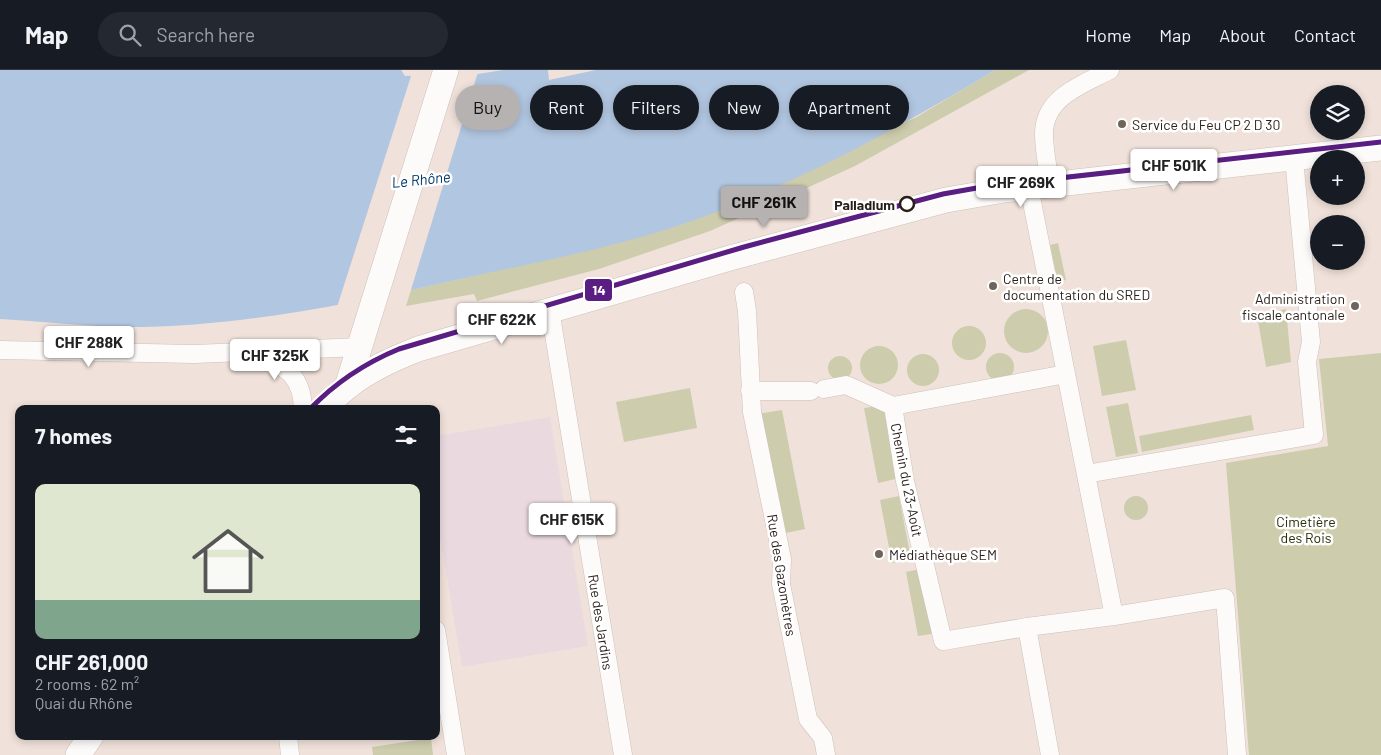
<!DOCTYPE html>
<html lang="en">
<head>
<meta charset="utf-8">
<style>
	:root { --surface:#171b24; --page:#242831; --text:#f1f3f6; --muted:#9ea1a6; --line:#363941; --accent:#b6b2b1 }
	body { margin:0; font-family:Barlow,sans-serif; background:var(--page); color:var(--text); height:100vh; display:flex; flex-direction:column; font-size:19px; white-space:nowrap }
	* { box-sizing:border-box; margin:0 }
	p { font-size:16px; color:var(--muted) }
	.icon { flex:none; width:28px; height:28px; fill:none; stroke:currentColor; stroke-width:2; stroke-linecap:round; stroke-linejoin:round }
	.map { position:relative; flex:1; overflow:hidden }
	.panel { position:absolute; left:15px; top:335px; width:425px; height:335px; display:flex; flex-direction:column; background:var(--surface); border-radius:10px; box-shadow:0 2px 8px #0003 }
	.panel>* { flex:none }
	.banner { position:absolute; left:455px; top:15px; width:475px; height:45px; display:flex; gap:10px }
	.tools { position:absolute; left:1310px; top:15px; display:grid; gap:10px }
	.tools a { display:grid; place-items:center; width:55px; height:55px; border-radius:50%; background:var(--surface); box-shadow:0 2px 8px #0003; font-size:25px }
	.price { position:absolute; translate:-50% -42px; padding:0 11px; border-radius:5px; background:#fff; color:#222; font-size:16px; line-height:32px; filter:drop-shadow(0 1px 2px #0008) }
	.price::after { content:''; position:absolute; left:50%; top:30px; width:15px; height:11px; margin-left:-8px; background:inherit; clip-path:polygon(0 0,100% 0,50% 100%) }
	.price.on { background:var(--accent); color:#111 }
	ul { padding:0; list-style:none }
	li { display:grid; align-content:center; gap:10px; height:265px; padding:0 20px }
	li+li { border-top:1px solid var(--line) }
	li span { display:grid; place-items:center; height:155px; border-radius:10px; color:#555 }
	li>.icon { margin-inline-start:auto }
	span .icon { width:90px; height:90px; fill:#fffc; stroke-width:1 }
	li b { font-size:21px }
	h2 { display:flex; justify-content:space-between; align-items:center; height:60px; padding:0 20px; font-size:21px }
	.pill { padding:0 18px; border-radius:22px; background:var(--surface); box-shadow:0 2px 8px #0003; font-size:18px; line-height:45px }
	.pill.on { background:var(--accent); color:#111 }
	header { display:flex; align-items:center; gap:30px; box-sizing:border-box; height:70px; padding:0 25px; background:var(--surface); border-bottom:1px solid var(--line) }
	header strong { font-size:24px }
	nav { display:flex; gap:28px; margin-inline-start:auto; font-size:18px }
	.search { width:350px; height:45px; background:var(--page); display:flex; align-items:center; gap:12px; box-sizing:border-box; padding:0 18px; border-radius:28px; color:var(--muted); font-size:19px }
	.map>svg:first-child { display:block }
	.education { fill:#eadae0 }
	.green { fill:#cdccad }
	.water { fill:#b1c6e0 }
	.pier { fill:#f0e2da }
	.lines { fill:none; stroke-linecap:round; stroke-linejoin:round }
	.street-casing { stroke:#ccc0ba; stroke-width:19 }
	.secondary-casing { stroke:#ccc0ba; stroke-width:26 }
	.street { stroke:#fdfbf9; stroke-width:18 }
	.secondary { stroke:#fdfbf9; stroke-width:25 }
	.tram-1-casing { stroke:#fff; stroke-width:9 }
	.tram-1 { stroke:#5a1e82; stroke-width:5 }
	.poi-dot { fill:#6f635d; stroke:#fff; stroke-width:2 }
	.stop-dot { fill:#fff; stroke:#291f1a; stroke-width:2.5 }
	.labels { text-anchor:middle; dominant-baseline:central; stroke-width:5; stroke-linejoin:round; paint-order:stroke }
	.poi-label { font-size:14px; fill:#291f1a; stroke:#fff; text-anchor:start }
	.stop-label { font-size:14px; font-weight:bold; fill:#291f1a; stroke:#fff; text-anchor:end }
	.street-label { font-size:14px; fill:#291f1a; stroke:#fff }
	.park-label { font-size:14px; fill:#272d05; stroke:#fff }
	.water-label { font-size:15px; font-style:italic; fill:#013969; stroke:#fff }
	.line-badge { stroke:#fff; stroke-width:2 }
	.badge-label { font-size:14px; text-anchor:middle; font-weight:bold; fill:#fff }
</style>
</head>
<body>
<header>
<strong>Map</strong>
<div class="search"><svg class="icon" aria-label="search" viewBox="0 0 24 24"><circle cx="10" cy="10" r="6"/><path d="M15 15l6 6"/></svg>Search here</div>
<nav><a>Home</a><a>Map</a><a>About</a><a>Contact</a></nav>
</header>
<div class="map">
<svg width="1381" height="685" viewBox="0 0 1381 685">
	<rect width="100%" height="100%" fill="#f0e2da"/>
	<path class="education" d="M 550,347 L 588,576 L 462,597 L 436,443 L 436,366 Z"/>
	<path class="green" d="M 995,0 L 1029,0 L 855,96 L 787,127 L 787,128 L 771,135 L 770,134 L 710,161 L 599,199 L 477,231 L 474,224 L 406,236 L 411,220 L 607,175 L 915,48 Z
		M 1058,173 L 1066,210 L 1058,212 L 1050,175 Z
		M 1286,239 L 1291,292 L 1266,297 L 1257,245 Z
		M1004 261a22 22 0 1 1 44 0a22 22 0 1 1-44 0Z
		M952 273a17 17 0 1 1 34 0a17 17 0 1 1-34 0Z
		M 1126,270 L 1136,320 L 1102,326 L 1093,276 Z
		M860 295a19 19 0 1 1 38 0a19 19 0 1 1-38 0Z
		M 1381,283 L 1381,685 L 1249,685 L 1226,393 L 1328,376 L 1319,289 Z
		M986 297a14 14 0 1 1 28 0a14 14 0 1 1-28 0Z
		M907 300a16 16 0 1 1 32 0a16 16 0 1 1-32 0Z
		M828 298a12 12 0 1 1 24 0a12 12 0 1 1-24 0Z
		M 690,318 L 697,358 L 624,372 L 616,332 Z
		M 1128,333 L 1138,383 L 1116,387 L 1106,337 Z
		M 886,335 L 900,408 L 878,413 L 864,338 Z
		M 782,340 L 805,459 L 781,464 L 757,344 Z
		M 1251,345 L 1254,360 L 1142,382 L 1139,366 Z
		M1124 438a12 12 0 1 1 24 0a12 12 0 1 1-24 0Z
		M 899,426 L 911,489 L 892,493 L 880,430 Z
		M 925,498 L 937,563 L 918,566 L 906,502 Z
		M 431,668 L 433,685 L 373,685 L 372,677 Z"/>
	<path class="water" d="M 0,0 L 401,0 L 405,6 L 478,4 L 503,0 L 548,0 L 549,10 L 596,0 L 995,0 C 892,62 786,120 671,158 C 596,182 518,196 442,213 C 338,237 226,258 120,257 C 80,256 40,251 0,249 Z"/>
	<path class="pier" d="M 478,2 L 410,223 L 337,237 L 412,3 Z"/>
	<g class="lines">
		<g class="street-casing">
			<path id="street" d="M 1050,115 C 1048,98 1044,81 1044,64 C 1044,27 1082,15 1110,0
				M 1029,117 L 1114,546 L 1027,557 L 1050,685
				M 744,222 L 747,241 L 752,342 L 782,489 L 781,514 L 808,649 L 823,668 L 826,685
				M 550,240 L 623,685
				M 0,280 L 194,284 L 360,277
				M 256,283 C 284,297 302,303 303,339
				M 824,319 L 846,315 L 893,336
				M 750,321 L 811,321
				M 1086,404 L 1314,365 L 1307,292 L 1311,272 L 1294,88
				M 1114,546 L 1225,528 L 1237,685
				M 1027,557 L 943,571 L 905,411 L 893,336 L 1066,304
				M 436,560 L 456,685
				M 288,666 L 290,685"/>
		</g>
		<g class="secondary-casing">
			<path id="secondary" d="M 347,317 L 446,0
				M 324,339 C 332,331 339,323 347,317 C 368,300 393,289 418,279 L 730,188 L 946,130 L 1004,120 L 1381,78
				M 78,685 L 91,666"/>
		</g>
		<use href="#street" class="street"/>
		<use href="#secondary" class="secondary"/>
		<g class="tram-1-casing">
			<path id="tram-1" d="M 310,339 C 336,312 365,293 399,279 L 744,177 L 943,124 L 988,116 L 1381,72"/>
		</g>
		<use href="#tram-1" class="tram-1"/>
	</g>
	<g class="poi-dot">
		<circle cx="1122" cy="54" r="5"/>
		<circle cx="993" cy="216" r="5"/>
		<circle cx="1355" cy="236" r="5"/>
		<circle cx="879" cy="484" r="5"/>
	</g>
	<circle class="stop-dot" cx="907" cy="134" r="7"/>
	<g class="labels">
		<g class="poi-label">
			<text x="1132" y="54">Service du Feu CP 2 D 30</text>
			<text x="1003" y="208">Centre de<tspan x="1003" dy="16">documentation du SRED</tspan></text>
			<text x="1345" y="228" text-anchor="end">Administration<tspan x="1345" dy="16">fiscale cantonale</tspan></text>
			<text x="889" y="484">Médiathèque SEM</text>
		</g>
		<g class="stop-label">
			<text x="895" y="134">Palladium</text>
		</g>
		<g class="street-label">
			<text transform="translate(907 410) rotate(79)">Chemin du 23-Août</text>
			<text transform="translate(782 505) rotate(81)">Rue des Gazomètres</text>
			<text transform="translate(601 552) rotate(81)">Rue des Jardins</text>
		</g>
		<g class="park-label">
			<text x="1306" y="451">Cimetière<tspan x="1306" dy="16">des Rois</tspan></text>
		</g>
		<g class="water-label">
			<text transform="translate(421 109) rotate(-6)">Le Rhône</text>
		</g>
	</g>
	<rect class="line-badge" x="584" y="208" width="29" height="24" rx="5" fill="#5a1e82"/>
	<g class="badge-label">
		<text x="599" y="225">14</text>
	</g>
</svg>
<div class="tools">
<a><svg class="icon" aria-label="layers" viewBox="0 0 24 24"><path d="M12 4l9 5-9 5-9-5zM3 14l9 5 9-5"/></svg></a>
<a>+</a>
<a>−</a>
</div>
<b class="price" style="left:1174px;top:121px">CHF 501K</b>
<b class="price" style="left:1021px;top:138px">CHF 269K</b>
<b class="price on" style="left:764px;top:158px">CHF 261K</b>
<b class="price" style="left:502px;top:275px">CHF 622K</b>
<b class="price" style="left:89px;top:298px">CHF 288K</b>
<b class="price" style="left:275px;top:311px">CHF 325K</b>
<b class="price" style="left:572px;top:475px">CHF 615K</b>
<div class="banner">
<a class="pill on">Buy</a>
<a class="pill">Rent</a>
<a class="pill">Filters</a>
<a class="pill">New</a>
<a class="pill">Apartment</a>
</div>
<section class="panel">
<h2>7 homes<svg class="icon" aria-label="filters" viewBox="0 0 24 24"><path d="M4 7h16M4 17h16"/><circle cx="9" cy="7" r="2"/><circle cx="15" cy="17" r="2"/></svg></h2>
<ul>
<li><span style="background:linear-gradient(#dfe7d0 75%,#7fa58c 0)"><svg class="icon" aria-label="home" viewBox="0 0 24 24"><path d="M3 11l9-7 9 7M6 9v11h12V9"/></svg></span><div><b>CHF 261,000</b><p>2 rooms · 62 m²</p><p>Quai du Rhône</p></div></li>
</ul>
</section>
</div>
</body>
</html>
